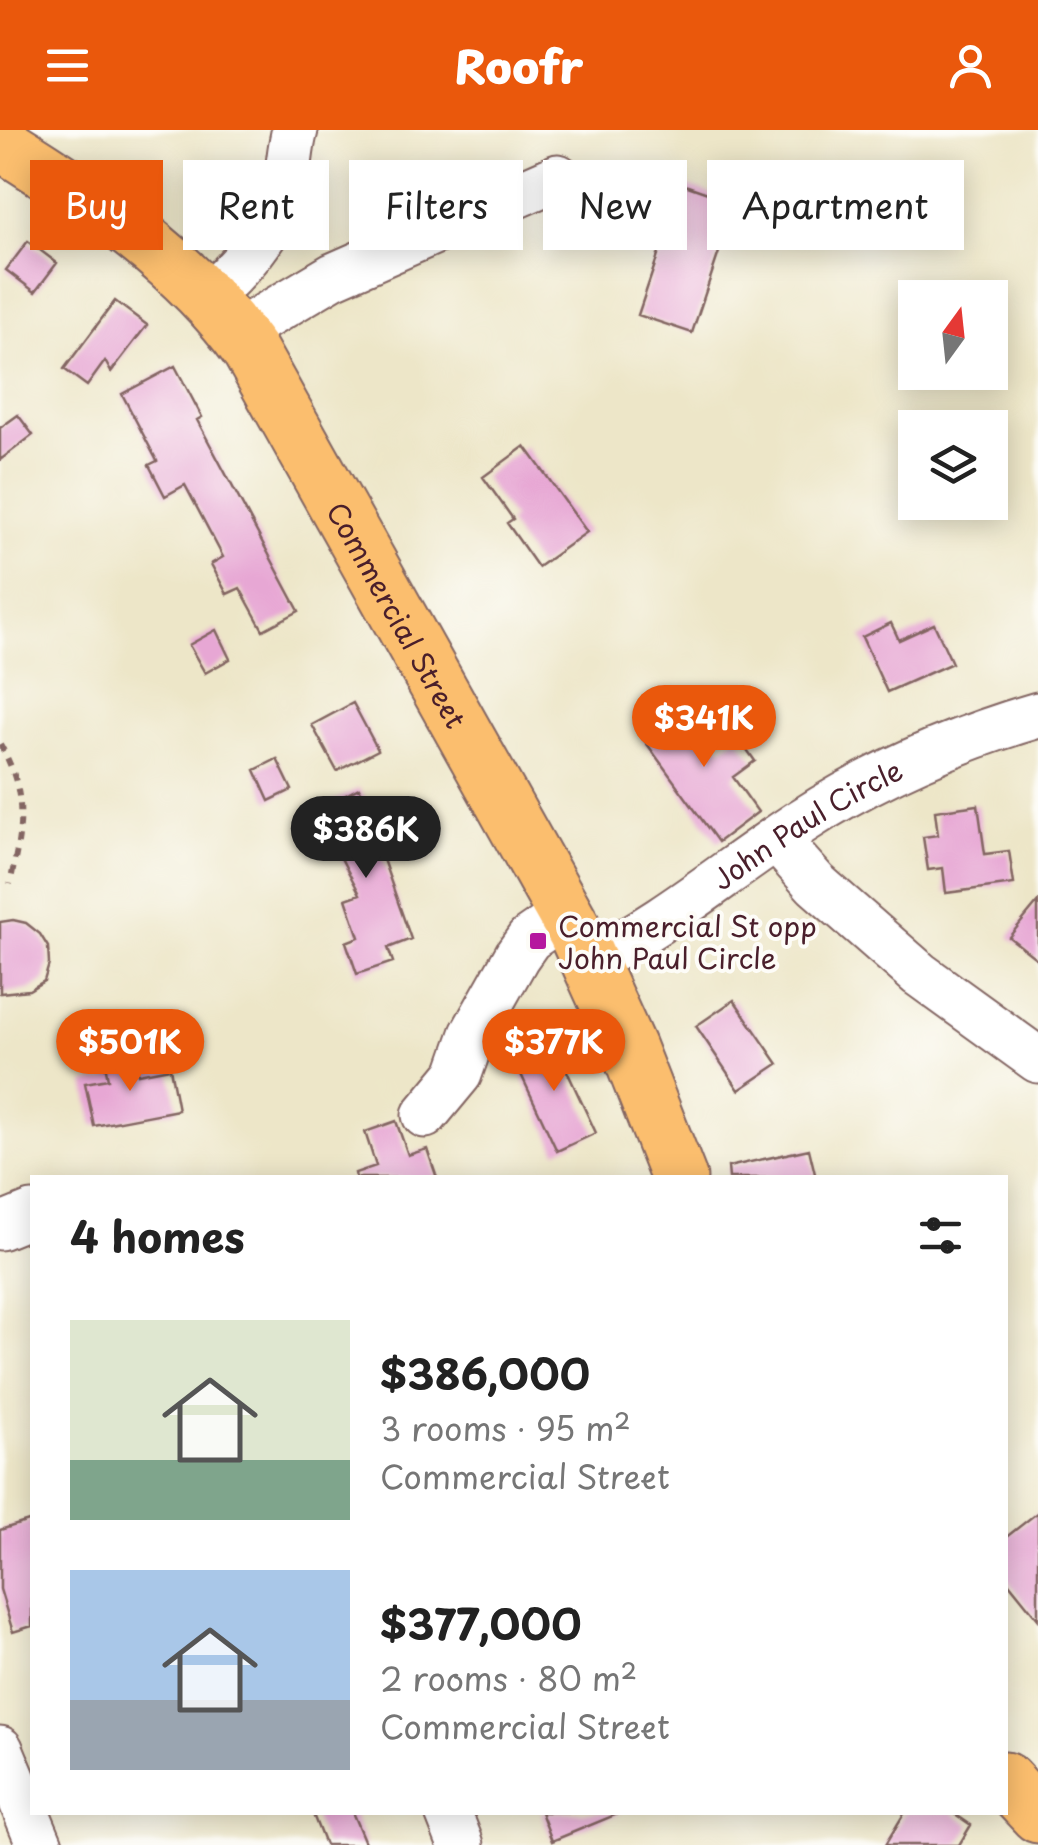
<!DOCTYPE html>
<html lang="en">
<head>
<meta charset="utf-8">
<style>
	:root { --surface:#fff; --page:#f2f2f2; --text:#222; --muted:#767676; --accent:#ea580c }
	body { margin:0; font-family:"Playpen Sans",sans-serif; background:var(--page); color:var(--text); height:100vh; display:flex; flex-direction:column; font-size:38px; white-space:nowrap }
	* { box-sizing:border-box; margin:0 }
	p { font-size:32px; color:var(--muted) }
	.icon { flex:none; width:55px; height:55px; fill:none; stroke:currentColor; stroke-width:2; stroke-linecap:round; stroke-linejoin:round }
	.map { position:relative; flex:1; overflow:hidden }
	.drawer { position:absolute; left:30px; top:1045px; width:978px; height:640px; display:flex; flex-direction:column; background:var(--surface); border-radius:0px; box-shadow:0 5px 25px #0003 }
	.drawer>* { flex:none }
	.guide { position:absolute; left:30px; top:30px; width:980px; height:90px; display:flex; gap:20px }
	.needle { width:65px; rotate:15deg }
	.buttons { position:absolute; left:898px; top:150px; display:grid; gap:20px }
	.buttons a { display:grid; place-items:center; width:110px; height:110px; border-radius:0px; background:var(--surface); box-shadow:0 5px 25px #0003; font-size:50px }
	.price { position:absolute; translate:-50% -85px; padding:0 22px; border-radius:35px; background:var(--accent); color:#fff; font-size:32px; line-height:65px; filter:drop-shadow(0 2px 5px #0008) }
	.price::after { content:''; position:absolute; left:50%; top:60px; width:30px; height:22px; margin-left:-15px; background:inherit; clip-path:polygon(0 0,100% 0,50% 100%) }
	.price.current { background:#222; color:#fff }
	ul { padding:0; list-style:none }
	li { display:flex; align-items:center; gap:30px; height:250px; padding:0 40px }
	li span { display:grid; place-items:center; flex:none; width:280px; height:200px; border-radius:0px; color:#555 }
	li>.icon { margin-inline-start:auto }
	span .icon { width:120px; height:120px; fill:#fffc; stroke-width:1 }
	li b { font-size:42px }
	h2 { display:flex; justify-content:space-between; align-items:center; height:120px; padding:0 40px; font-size:42px }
	.chip { padding:0 35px; border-radius:0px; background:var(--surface); box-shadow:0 5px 25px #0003; font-size:35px; line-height:90px }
	.chip.current { background:var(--accent); color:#fff }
	header { display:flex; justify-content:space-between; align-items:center; height:130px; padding:0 40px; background:var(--accent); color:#fff; font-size:45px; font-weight:800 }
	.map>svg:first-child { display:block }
	.building { fill:#e7a7d4 }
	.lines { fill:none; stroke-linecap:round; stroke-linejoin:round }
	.minor-casing { stroke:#836562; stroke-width:49 }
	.major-casing { stroke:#836562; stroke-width:59 }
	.path { stroke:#836562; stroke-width:6; stroke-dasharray:8 8; stroke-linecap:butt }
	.minor { stroke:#fff; stroke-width:45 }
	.major { stroke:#fbbe6e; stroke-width:55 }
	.poi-dot { fill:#b5179e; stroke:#fdfcf7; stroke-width:4 }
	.labels { text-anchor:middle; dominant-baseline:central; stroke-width:8; stroke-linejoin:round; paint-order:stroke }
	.street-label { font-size:28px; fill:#4a1f2b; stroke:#fdfcf7 }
	.poi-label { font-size:28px; fill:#4a1f2b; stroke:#fdfcf7; text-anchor:start }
</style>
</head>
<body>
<header><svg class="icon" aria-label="menu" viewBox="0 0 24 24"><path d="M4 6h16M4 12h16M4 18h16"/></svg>Roofr<svg class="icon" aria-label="person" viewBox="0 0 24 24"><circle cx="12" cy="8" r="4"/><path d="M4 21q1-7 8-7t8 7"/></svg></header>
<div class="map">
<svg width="1038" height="1715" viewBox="0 0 1038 1715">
	<rect width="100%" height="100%" fill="#fdfcf7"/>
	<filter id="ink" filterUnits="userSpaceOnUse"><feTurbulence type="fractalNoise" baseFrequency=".01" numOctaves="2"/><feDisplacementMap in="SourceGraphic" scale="20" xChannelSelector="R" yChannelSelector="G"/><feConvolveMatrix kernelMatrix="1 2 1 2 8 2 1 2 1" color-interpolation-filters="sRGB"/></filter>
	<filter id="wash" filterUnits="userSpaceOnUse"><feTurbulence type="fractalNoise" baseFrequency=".0048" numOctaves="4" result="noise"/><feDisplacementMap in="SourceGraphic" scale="40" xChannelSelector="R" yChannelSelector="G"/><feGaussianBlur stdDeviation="2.25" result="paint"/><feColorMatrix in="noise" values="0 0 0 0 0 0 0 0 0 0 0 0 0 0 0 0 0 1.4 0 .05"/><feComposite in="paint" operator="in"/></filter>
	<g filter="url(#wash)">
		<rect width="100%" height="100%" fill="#ede6c8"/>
		<g id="blocks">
			<path class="building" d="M 682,54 L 759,81 L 747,118 L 723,110 L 692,203 L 638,185 Z
				M 28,111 L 57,133 L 35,162 L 6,140 Z
				M 115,171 L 147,195 L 111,242 L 105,231 L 87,256 L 64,239 Z
				M 175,236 L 202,287 L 197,290 L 299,481 L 263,500 L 240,458 L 227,464 L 211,434 L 223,427 L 185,355 L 165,366 L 149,335 L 157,331 L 122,264 Z
				M 18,285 L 33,305 L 0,330 L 0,298 Z
				M 525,316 L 587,402 L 538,437 L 507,393 L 513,389 L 483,347 Z
				M 891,493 L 899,510 L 934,494 L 952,533 L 887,562 L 862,507 Z
				M 216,500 L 230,529 L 205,543 L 189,515 Z
				M 353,573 L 378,620 L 337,641 L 312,595 Z
				M 689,574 L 721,618 L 738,607 L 755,631 L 733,647 L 758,682 L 718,712 L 642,607 Z
				M 277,629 L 292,660 L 269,671 L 255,640 Z
				M 359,658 L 388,713 L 379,718 L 411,809 L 388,818 L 393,832 L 357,844 L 346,812 L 359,807 L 346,769 L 360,764 L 316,681 Z
				M 978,675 L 985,724 L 1009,721 L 1014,754 L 946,763 L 943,738 L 928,740 L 923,707 L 938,705 L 935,681 Z
				M 1038,772 L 1038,830 L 1009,807 Z
				M 13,790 L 26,793 L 40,804 L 48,817 L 49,834 L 44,851 L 29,860 L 0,863 L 0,792 Z
				M 734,870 L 778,934 L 739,960 L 696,896 Z
				M 551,907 L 596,1003 L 557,1021 L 512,925 Z
				M 134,928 L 138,944 L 170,938 L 178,980 L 94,996 L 85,953 L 108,949 L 105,934 Z
				M 396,991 L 408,1025 L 427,1019 L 437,1048 L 356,1048 L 355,1043 L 376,1036 L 365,1002 Z
				M 809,1019 L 816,1048 L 729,1048 L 728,1037 Z
				M 1038,1382 L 1038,1489 L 1005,1448 L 1005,1408 Z
				M 32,1390 L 32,1496 L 13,1502 L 0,1459 L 0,1400 Z
				M 312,1682 L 352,1682 L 366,1715 L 325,1715 Z
				M 541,1682 L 620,1682 L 620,1683 L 552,1711 Z
				M 905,1682 L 952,1682 L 971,1695 L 959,1715 L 885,1715 Z"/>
		</g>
	</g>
	<g filter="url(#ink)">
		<use href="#blocks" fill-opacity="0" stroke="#836562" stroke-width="2.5"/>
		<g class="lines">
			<g class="minor-casing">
				<g id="minor">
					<path d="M 207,168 C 239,139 272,104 284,61 C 290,41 289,20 295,0"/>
					<path d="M 237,203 L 333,146 L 558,47"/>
					<path d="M 776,709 L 816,754 L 919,844 L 1038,930"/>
					<path id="s1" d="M 589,831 C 665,794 730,738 801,692 C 876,643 953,610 1038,585"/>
					<path d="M 425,985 L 459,944 L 473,904 L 517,826 L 529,809 L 565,784"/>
					<path d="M 0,1097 L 32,1084"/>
					<path d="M 0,1619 L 40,1715"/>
					<path d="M 448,1682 L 461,1715"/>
				</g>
			</g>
			<g class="major-casing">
				<g id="major">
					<path id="s2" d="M 0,12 C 92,69 187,132 250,221 L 575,801 L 628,918 L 679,1048"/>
					<path d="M 1005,1650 L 1038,1685"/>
				</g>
			</g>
			<path class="path" d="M 0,614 C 29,666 22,698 10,754"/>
			<use href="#minor" class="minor"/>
			<use href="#major" class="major"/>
		</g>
	</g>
	<rect class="poi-dot" x="528" y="801" width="20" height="20" rx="5"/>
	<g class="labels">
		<g class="street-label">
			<text stroke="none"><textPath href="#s2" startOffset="630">Commercial Street</textPath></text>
			<text stroke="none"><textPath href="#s1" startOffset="258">John Paul Circle</textPath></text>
		</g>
		<g class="poi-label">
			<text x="558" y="795">Commercial St opp<tspan x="558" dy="32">John Paul Circle</tspan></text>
		</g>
	</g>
</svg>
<div class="buttons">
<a><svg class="needle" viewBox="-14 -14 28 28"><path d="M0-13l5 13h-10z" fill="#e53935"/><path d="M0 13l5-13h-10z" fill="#767676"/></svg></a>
<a><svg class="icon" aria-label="layers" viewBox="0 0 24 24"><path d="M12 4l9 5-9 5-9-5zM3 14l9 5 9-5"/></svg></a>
</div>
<b class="price" style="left:704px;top:640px">$341K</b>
<b class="price current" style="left:366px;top:751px">$386K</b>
<b class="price" style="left:130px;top:964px">$501K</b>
<b class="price" style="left:554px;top:964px">$377K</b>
<div class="guide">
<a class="chip current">Buy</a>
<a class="chip">Rent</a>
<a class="chip">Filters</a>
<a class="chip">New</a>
<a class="chip">Apartment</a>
</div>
<section class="drawer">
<h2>4 homes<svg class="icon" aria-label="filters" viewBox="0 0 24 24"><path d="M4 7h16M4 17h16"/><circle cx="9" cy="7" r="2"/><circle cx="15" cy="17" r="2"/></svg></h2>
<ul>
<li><span style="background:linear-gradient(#dfe7d0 70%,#7fa58c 0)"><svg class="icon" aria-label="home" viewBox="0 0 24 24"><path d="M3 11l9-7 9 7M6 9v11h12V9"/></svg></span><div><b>$386,000</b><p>3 rooms · 95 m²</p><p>Commercial Street</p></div></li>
<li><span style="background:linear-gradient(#a9c7e8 65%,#9aa5b1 0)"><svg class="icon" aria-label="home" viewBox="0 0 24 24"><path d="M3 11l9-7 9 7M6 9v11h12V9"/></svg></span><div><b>$377,000</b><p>2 rooms · 80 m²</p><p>Commercial Street</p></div></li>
</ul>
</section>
</div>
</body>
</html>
